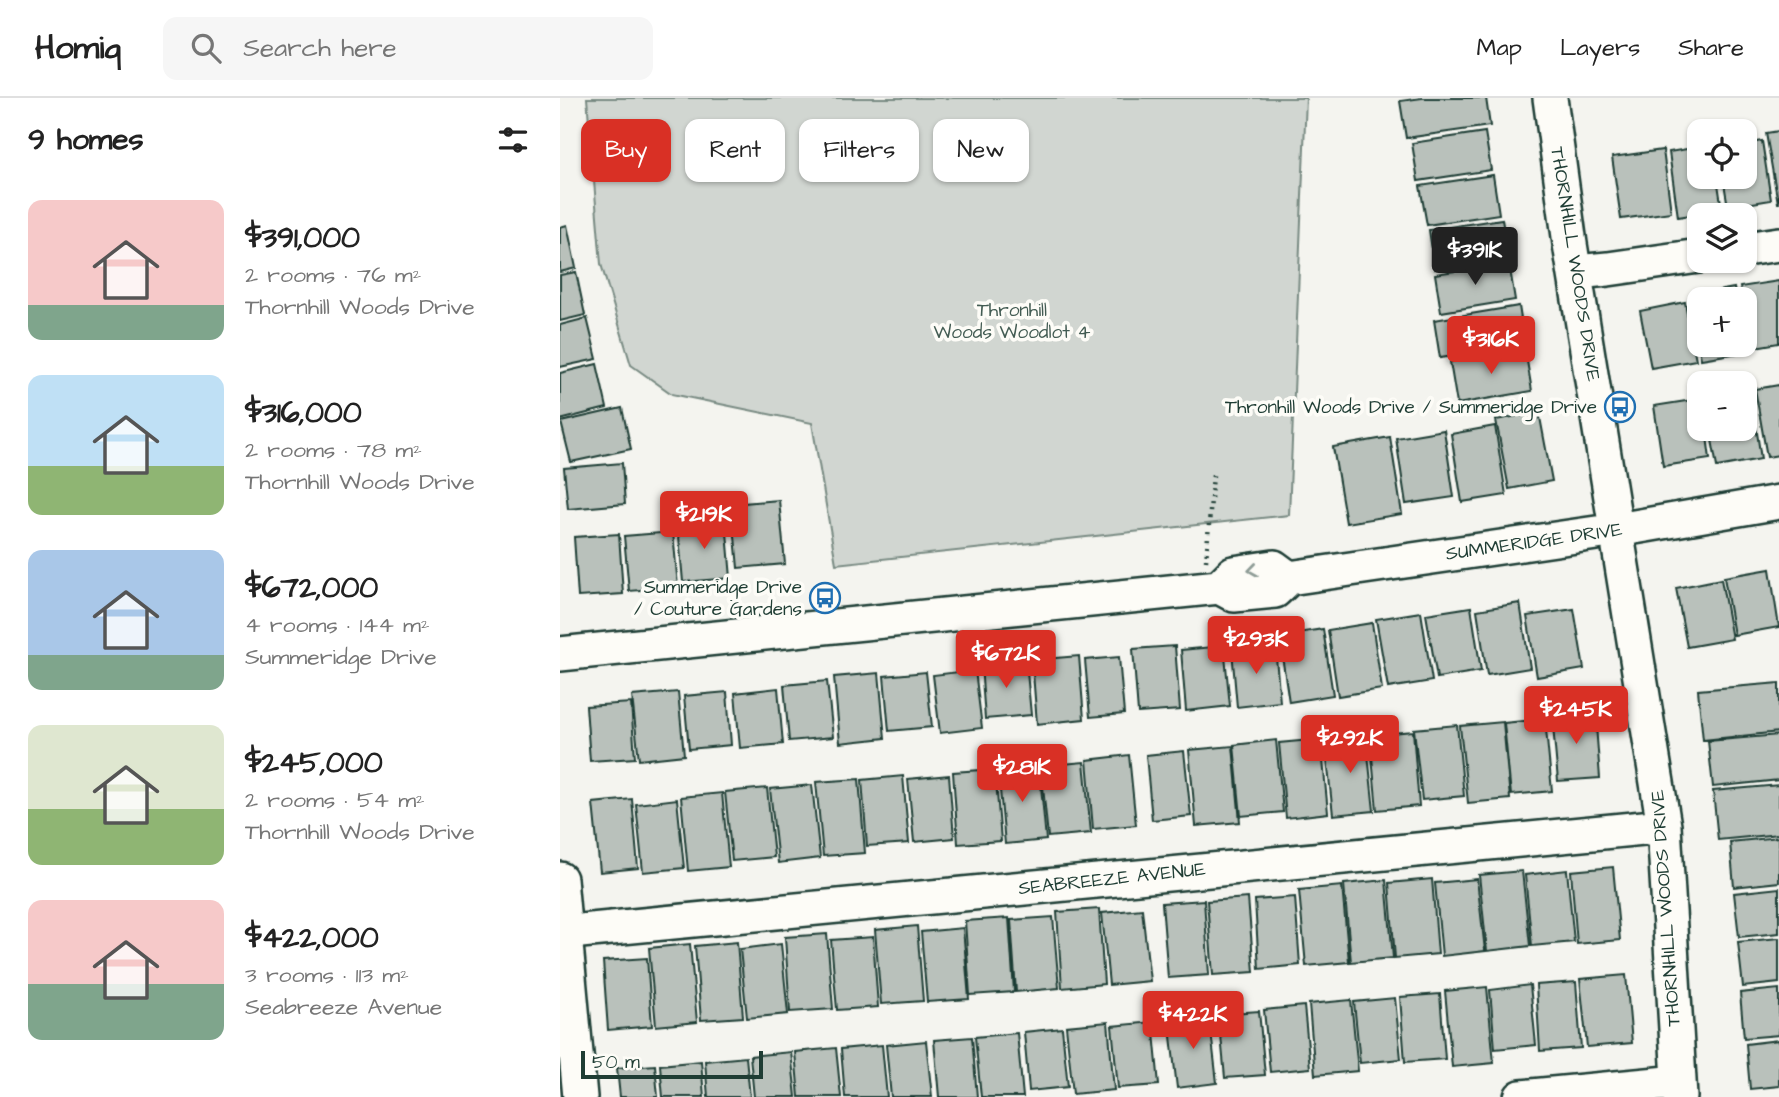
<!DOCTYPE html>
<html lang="en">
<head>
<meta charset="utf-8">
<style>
	:root { --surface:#fff; --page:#f6f6f6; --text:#222; --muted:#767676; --line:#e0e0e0; --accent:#d93025 }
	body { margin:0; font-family:"Architects Daughter",sans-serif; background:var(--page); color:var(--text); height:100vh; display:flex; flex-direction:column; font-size:26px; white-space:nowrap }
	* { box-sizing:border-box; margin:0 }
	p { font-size:23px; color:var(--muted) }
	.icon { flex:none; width:38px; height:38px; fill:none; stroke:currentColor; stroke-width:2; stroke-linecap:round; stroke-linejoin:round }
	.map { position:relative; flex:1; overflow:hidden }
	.details { display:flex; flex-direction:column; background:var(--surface); width:560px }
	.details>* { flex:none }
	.guide { position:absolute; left:21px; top:21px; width:665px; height:63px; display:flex; gap:14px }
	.buttons { position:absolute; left:1127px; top:21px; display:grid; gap:14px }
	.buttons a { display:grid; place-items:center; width:70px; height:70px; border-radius:14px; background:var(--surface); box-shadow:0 2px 5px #0004; font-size:35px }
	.scale { position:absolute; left:21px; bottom:18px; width:182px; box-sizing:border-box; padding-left:7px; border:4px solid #1f3d34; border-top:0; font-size:19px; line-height:24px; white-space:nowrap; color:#1f3d34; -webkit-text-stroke:5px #fdfcf7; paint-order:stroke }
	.price { position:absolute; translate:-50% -60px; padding:0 16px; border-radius:7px; background:var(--accent); color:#fff; font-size:23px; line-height:46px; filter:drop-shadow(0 2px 4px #0008) }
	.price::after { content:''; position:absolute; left:50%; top:42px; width:21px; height:16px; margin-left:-10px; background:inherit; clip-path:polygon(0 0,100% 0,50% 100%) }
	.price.on { background:#222; color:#fff }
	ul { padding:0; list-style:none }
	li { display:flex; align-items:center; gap:21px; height:175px; padding:0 28px }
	li span { display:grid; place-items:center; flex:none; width:196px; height:140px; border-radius:14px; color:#555 }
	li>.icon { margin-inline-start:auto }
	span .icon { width:84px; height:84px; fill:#fffc; stroke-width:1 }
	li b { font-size:30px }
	h2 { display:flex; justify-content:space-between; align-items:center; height:84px; padding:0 28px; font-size:30px }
	.pill { padding:0 24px; border-radius:14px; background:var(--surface); box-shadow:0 2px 5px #0004; font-size:24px; line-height:63px }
	.pill.on { background:var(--accent); color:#fff }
	header { display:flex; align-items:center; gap:42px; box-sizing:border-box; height:98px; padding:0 35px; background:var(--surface); border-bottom:2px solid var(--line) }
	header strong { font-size:33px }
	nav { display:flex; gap:38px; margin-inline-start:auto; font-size:24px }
	.search { width:490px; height:63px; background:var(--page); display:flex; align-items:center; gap:18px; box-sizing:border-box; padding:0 24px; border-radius:14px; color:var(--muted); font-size:26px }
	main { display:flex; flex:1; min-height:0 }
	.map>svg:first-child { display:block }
	.green { fill:#d1d6d1; stroke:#788a82; stroke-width:2 }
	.building { fill:#b9c1bb; stroke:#1f3d34; stroke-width:2 }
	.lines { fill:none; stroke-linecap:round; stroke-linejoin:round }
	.minor-casing { stroke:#1f3d34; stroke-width:38 }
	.path { stroke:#1f3d34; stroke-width:4.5; stroke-dasharray:2 5; stroke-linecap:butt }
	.minor { stroke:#fdfcf7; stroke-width:33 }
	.oneway { stroke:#8e9c96 }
	.labels { text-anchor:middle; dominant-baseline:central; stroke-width:7; stroke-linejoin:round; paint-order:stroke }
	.street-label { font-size:19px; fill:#1f3d34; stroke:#fdfcf7 }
	.park-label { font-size:19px; fill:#435c53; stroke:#fdfcf7 }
	.poi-label { font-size:19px; fill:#1f3d34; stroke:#fdfcf7; text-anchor:end }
</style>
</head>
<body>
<header>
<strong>Homiq</strong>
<div class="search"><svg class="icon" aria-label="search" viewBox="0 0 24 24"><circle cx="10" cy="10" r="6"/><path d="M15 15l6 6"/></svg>Search here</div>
<nav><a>Map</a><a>Layers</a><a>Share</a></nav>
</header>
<main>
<section class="details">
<h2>9 homes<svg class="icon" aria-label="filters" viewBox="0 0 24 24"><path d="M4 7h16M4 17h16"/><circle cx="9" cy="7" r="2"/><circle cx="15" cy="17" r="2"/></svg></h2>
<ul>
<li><span style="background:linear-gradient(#f6c9c9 75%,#7fa58c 0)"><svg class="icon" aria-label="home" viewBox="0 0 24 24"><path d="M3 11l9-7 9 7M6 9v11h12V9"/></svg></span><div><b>$391,000</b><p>2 rooms · 76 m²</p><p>Thornhill Woods Drive</p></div></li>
<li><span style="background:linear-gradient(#bfe0f5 65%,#8fb573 0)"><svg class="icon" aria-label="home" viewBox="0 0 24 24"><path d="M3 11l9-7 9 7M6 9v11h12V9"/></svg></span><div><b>$316,000</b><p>2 rooms · 78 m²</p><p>Thornhill Woods Drive</p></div></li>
<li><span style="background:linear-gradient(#a9c7e8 75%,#7fa58c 0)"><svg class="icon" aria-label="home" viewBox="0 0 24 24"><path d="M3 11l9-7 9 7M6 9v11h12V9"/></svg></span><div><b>$672,000</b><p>4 rooms · 144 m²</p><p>Summeridge Drive</p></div></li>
<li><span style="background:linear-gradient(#dfe7d0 60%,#8fb573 0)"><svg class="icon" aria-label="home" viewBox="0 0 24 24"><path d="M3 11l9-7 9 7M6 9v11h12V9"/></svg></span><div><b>$245,000</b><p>2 rooms · 54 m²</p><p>Thornhill Woods Drive</p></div></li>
<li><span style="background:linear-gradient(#f6c9c9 60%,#7fa58c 0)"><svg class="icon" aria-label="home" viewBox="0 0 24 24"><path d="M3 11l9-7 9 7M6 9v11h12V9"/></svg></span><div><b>$422,000</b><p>3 rooms · 113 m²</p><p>Seabreeze Avenue</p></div></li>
</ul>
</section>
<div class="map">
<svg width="1219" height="999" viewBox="0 0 1219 999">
	<rect width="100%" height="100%" fill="#f4f4ef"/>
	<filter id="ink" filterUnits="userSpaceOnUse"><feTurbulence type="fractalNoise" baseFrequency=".0143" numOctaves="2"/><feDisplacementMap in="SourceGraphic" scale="14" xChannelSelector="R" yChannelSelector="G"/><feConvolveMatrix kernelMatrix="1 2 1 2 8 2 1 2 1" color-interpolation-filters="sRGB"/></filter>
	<g filter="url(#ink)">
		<path class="green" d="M 27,0 L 746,0 L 729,417 L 276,466 L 252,325 L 112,296 L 71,267 L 41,166 Z"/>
		<path class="building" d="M 862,0 L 926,0 L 930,28 L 846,40 L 840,3 Z
			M 1219,33 L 1219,105 L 1218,105 L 1206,35 Z
			M 925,34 L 931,72 L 858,83 L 852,45 Z
			M 1202,43 L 1211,102 L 1168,109 L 1163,79 L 1185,79 L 1185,46 Z
			M 1139,49 L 1139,79 L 1157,79 L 1162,112 L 1118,119 L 1109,54 Z
			M 1103,52 L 1111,114 L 1061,121 L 1052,59 Z
			M 933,77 L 939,116 L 867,127 L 860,88 Z
			M 942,121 L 948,160 L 875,171 L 869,132 Z
			M 7,127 L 16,170 L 0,174 L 0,129 Z
			M 949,165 L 955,202 L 881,214 L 875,176 Z
			M 16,174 L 25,217 L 0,223 L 0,177 Z
			M 1219,183 L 1219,245 L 1189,250 L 1185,220 L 1185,201 L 1182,201 L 1180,189 Z
			M 1174,190 L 1176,201 L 1139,201 L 1139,247 L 1184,247 L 1185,254 L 1141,261 L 1130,198 Z
			M 1125,204 L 1136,262 L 1091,270 L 1080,213 Z
			M 959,208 L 965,247 L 880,260 L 874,222 Z
			M 27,220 L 37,261 L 0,269 L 0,227 Z
			M 965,251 L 972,293 L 897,306 L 890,264 Z
			M 37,266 L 47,310 L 0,322 L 0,275 Z
			M 1219,287 L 1219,357 L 1207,359 L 1195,291 Z
			M 1191,295 L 1201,361 L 1157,369 L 1150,331 L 1185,331 L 1185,296 Z
			M 1139,301 L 1139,331 L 1146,331 L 1150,361 L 1103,368 L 1094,308 Z
			M 62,310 L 71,351 L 11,364 L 1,324 Z
			M 979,314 L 992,383 L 949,391 L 936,322 Z
			M 935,328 L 946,397 L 902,404 L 891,336 Z
			M 884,332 L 894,399 L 846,406 L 836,340 Z
			M 830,339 L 842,416 L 786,425 L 773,349 Z
			M 62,365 L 65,406 L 8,411 L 4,370 Z
			M 219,402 L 225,466 L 178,470 L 172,406 Z
			M 166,423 L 171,480 L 123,484 L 118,427 Z
			M 113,434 L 118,489 L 69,493 L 64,438 Z
			M 59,436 L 63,496 L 18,499 L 14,439 Z
			M 1210,471 L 1219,529 L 1174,537 L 1164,479 Z
			M 1161,481 L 1172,541 L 1127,549 L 1116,490 Z
			M 960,505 L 970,570 L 927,577 L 917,512 Z
			M 911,509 L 921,573 L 877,580 L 866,516 Z
			M 1014,511 L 1024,571 L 977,579 L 967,518 Z
			M 861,514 L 872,583 L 828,590 L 816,521 Z
			M 812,525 L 822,591 L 778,598 L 768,532 Z
			M 763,531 L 773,597 L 729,604 L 719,538 Z
			M 615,548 L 620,612 L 578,615 L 573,551 Z
			M 664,548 L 670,608 L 626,613 L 621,552 Z
			M 715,548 L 720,604 L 677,609 L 672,552 Z
			M 519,558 L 524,621 L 477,626 L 472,562 Z
			M 559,559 L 564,616 L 530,619 L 525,562 Z
			M 466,563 L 471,617 L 425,621 L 421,567 Z
			M 415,572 L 422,630 L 380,635 L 373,577 Z
			M 366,574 L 372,629 L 329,633 L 324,578 Z
			M 319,575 L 325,640 L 280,645 L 274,579 Z
			M 267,583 L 273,639 L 229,643 L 224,587 Z
			M 1219,585 L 1219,634 L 1143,642 L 1138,592 Z
			M 218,590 L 223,646 L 180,650 L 175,595 Z
			M 118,594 L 124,657 L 79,662 L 72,598 Z
			M 167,594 L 171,647 L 129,651 L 124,598 Z
			M 71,605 L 75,660 L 30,663 L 26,608 Z
			M 1035,614 L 1040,680 L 998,683 L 992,617 Z
			M 985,621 L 992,693 L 951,697 L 944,625 Z
			M 943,624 L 950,701 L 908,705 L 900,628 Z
			M 897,627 L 904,698 L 862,702 L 854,631 Z
			M 853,633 L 859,708 L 817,712 L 810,637 Z
			M 806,637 L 814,713 L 773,717 L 765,641 Z
			M 1219,637 L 1219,682 L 1153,689 L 1148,643 Z
			M 761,641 L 768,715 L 726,720 L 719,645 Z
			M 716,642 L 723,714 L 681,718 L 674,647 Z
			M 673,648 L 680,724 L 636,728 L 629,652 Z
			M 624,653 L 631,718 L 592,722 L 586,657 Z
			M 569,657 L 576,727 L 533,731 L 527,662 Z
			M 524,664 L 531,735 L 488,739 L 481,668 Z
			M 479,667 L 486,742 L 445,746 L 438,670 Z
			M 435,671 L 441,743 L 398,746 L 393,674 Z
			M 389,677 L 394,740 L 354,744 L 348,681 Z
			M 343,678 L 349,745 L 307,748 L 302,682 Z
			M 299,681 L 305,755 L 263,758 L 256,684 Z
			M 252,687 L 260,760 L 218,765 L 210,691 Z
			M 1219,687 L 1219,736 L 1158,742 L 1153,693 Z
			M 207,690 L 214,759 L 172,763 L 165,694 Z
			M 162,695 L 169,769 L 128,773 L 121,699 Z
			M 72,701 L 78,770 L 40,774 L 33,705 Z
			M 117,701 L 124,770 L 83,774 L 76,706 Z
			M 1219,739 L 1219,784 L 1174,789 L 1170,744 Z
			M 1053,769 L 1060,842 L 1017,846 L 1011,773 Z
			M 1007,772 L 1014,844 L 972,848 L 965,777 Z
			M 962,773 L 970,848 L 927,853 L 919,777 Z
			M 872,781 L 878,856 L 835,860 L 829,785 Z
			M 917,781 L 925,853 L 882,858 L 875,785 Z
			M 826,782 L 833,860 L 791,864 L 784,786 Z
			M 782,788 L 789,864 L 746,868 L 739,792 Z
			M 1219,790 L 1219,835 L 1179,839 L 1174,795 Z
			M 735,799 L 740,867 L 699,871 L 695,802 Z
			M 688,800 L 694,874 L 653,877 L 647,803 Z
			M 644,802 L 649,877 L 608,880 L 602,805 Z
			M 539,811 L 544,886 L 502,890 L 497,814 Z
			M 582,811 L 590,883 L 549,887 L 542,815 Z
			M 493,819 L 499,890 L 456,894 L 451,822 Z
			M 449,820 L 454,894 L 410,897 L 405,823 Z
			M 357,828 L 363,903 L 321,906 L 315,832 Z
			M 403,830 L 409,901 L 367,904 L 361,834 Z
			M 267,836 L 273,911 L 230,914 L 225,839 Z
			M 313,839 L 318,909 L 277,912 L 271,842 Z
			M 1219,840 L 1219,885 L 1183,889 L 1178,844 Z
			M 177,844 L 183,919 L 141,922 L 135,848 Z
			M 130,846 L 137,924 L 96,928 L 89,850 Z
			M 221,846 L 228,916 L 187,920 L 180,851 Z
			M 87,860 L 92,928 L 48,932 L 43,863 Z
			M 1066,877 L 1072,945 L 1027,949 L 1020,881 Z
			M 1016,884 L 1021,950 L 980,953 L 976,887 Z
			M 970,887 L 976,947 L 935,951 L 930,892 Z
			M 927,889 L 934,965 L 892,969 L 885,893 Z
			M 1219,891 L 1219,937 L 1184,940 L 1180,895 Z
			M 880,896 L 885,961 L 845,964 L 840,899 Z
			M 835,900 L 841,961 L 800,965 L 794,904 Z
			M 791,902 L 798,973 L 755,977 L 749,906 Z
			M 744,908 L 750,970 L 710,974 L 704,912 Z
			M 699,913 L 705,977 L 665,980 L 659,916 Z
			M 649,916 L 657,985 L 617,990 L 609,921 Z
			M 548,924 L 554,992 L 513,996 L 506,928 Z
			M 593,924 L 599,987 L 558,990 L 552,928 Z
			M 502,930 L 508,989 L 469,993 L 464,934 Z
			M 457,935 L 463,999 L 421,999 L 415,939 Z
			M 412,939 L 417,999 L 379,999 L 374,942 Z
			M 1219,942 L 1219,988 L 1190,991 L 1186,946 Z
			M 366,943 L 372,999 L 331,999 L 326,947 Z
			M 322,947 L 327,999 L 285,999 L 281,951 Z
			M 276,950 L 281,999 L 239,999 L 235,954 Z
			M 231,954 L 236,999 L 194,999 L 190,958 Z
			M 186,959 L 190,999 L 148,999 L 145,963 Z
			M 141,963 L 144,999 L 103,999 L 100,967 Z
			M 95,967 L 98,999 L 60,999 L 57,970 Z"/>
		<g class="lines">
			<g class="minor-casing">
				<path id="minor" d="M 990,0 L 1010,146 L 1104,728 L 1120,999
					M 1185,151 L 1219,146
					M 1016,174 L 1048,171 L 1139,158
					M 659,489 L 673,475 L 714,469 L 729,480
					M 0,556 L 659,489 L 674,497 L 715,493 L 729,480 L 1057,432 L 1219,404
					M 0,781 L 20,999
					M 0,835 L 1104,728
					M 961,999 L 1119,984"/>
			</g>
			<path class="path" d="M 646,463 L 653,377"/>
			<use href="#minor" class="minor"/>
		</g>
		<defs><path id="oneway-chevron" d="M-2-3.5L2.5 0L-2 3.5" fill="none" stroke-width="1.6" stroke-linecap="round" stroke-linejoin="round" transform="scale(1.75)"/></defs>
		<use class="oneway" href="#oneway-chevron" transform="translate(693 472) rotate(172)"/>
	</g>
	<defs>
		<g id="bus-ring" transform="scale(1.575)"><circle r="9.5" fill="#fdfcf7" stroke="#1f6fb2" stroke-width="1.5"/><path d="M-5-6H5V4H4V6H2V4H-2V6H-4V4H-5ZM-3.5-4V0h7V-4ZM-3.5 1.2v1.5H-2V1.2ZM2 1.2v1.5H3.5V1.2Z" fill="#1f6fb2"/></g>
	</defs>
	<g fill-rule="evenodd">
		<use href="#bus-ring" x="1060" y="309"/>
		<use href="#bus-ring" x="265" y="500"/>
	</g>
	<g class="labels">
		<g class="street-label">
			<text transform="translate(1015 166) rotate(81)">THORNHILL WOODS DRIVE</text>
			<text transform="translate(974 444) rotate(-8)">SUMMERIDGE DRIVE</text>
			<text transform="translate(552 781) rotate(-6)">SEABREEZE AVENUE</text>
			<text transform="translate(1106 810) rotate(-94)">THORNHILL WOODS DRIVE</text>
		</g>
		<g class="park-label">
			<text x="452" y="212">Thronhill<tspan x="452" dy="22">Woods Woodlot 4</tspan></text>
		</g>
		<g class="poi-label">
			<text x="1037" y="309">Thronhill Woods Drive / Summeridge Drive</text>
			<text x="242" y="489">Summeridge Drive<tspan x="242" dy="22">/ Couture Gardens</tspan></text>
		</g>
	</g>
</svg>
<div class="buttons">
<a><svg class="icon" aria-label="locate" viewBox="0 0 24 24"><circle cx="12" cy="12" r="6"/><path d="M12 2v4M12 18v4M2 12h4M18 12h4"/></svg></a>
<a><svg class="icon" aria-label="layers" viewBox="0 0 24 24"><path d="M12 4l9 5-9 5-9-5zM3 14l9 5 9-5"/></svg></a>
<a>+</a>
<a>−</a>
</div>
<div class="scale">50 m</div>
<b class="price on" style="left:915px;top:189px">$391K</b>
<b class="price" style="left:931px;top:278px">$316K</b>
<b class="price" style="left:144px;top:453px">$219K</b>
<b class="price" style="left:696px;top:578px">$293K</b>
<b class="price" style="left:446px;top:592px">$672K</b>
<b class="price" style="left:1016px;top:648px">$245K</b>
<b class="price" style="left:790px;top:677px">$292K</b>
<b class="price" style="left:462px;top:706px">$281K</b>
<b class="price" style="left:633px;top:953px">$422K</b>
<div class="guide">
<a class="pill on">Buy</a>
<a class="pill">Rent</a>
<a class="pill">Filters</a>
<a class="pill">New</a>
</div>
</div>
</main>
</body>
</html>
